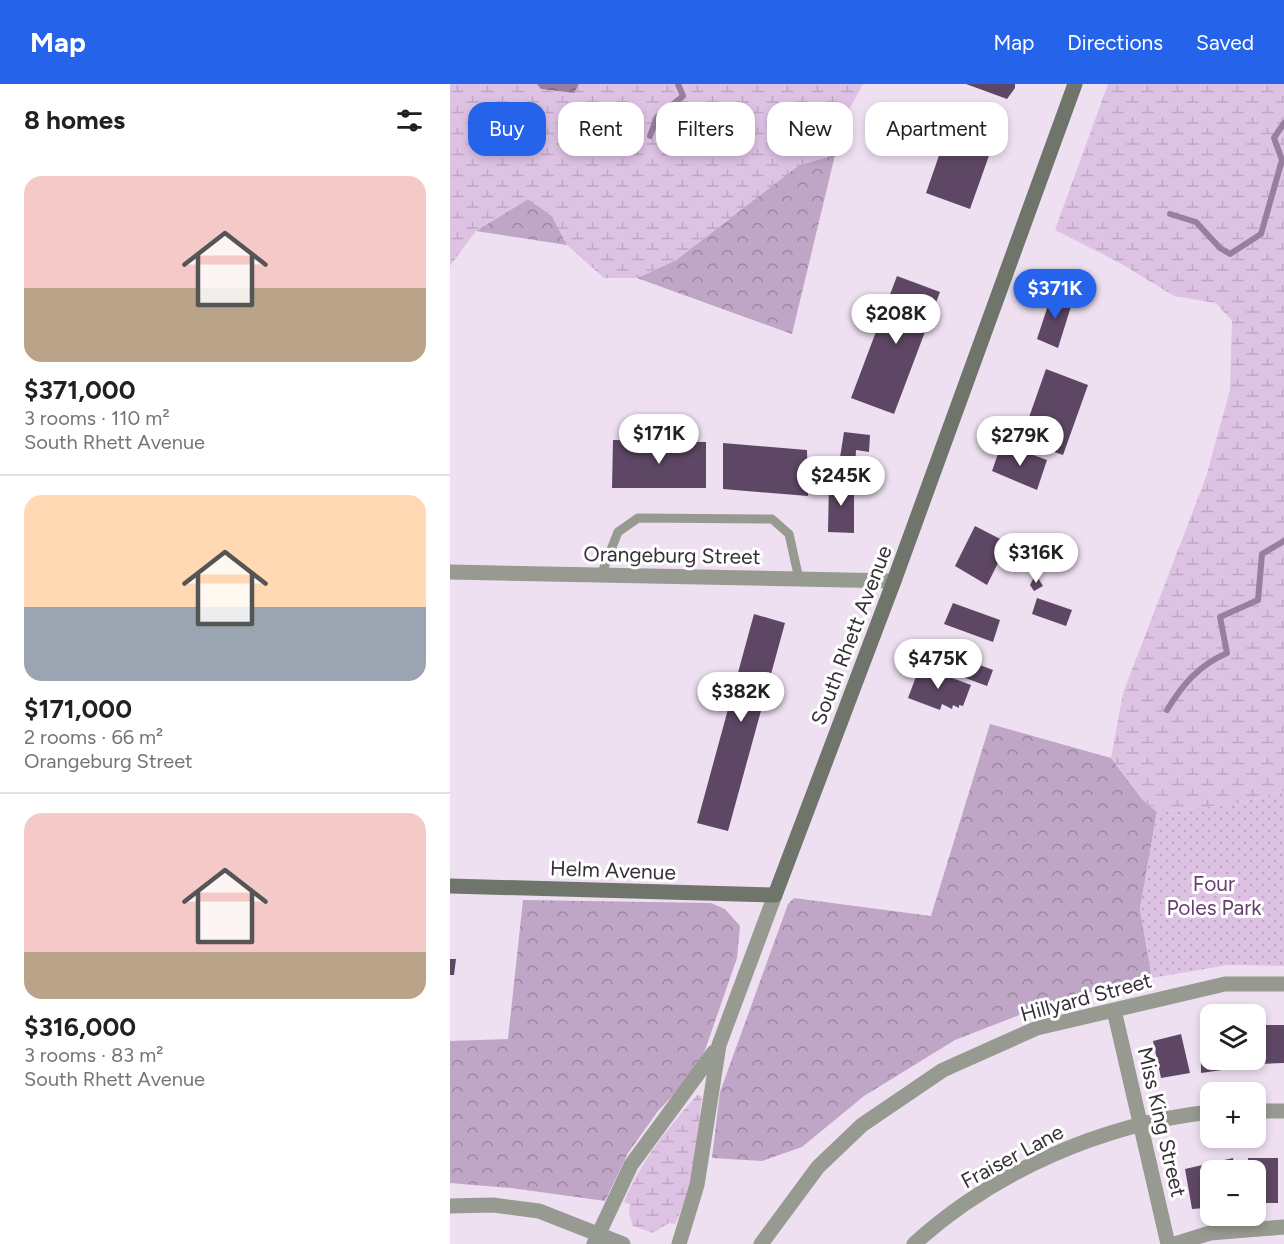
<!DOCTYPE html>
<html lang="en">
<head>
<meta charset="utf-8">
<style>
	:root { --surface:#fff; --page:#f2f2f2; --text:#202124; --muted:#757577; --line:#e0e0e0; --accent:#2563eb }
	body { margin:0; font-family:Figtree,sans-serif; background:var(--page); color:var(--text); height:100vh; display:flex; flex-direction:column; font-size:22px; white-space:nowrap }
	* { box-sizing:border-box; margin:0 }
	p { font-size:20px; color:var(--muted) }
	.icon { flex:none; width:33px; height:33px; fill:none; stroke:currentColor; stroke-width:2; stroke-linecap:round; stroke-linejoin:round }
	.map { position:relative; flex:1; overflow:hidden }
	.panel { display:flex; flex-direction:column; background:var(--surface); width:450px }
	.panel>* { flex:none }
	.hud { position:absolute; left:18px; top:18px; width:570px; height:54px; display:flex; gap:12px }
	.fabs { position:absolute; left:750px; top:920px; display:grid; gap:12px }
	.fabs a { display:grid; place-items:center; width:66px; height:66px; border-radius:12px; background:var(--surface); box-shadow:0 3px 9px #0003; font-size:30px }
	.price { position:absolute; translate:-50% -51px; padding:0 14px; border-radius:21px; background:#fff; color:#222; font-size:20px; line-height:39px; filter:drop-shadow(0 2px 3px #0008) }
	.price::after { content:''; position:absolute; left:50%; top:36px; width:18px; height:14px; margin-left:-9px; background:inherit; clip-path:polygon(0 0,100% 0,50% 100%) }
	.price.active { background:var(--accent); color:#fff }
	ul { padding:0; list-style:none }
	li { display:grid; align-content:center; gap:12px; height:318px; padding:0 24px }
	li+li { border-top:2px solid var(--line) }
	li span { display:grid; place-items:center; height:186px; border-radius:18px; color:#555 }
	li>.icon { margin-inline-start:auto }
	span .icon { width:108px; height:108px; fill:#fffc; stroke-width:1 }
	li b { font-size:26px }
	h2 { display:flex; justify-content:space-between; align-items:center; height:72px; padding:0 24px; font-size:26px }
	.tag { padding:0 21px; border-radius:18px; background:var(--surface); box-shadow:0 3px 9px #0003; font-size:21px; line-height:54px }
	.tag.active { background:var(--accent); color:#fff }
	header { display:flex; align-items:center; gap:36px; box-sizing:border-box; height:84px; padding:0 30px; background:var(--accent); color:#fff }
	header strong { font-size:28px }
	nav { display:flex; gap:33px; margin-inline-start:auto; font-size:21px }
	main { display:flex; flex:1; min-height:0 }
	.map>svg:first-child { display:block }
	.forest { fill:url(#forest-crowns) }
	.wetland { fill:url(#wetland-marsh) }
	.park { fill:url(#park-dots) }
	.water { fill:url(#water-waves) }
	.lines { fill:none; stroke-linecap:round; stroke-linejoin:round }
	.stream { stroke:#987f9f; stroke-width:6 }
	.building { fill:#5e4764 }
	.lane { stroke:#969a91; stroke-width:9 }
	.street { stroke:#969a91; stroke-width:15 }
	.secondary { stroke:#6f756a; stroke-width:15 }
	.labels { text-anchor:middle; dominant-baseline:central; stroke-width:6; stroke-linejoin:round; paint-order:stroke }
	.street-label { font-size:21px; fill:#363137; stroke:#fff }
	.park-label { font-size:21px; fill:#65406e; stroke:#fff }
</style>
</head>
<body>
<header>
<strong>Map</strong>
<nav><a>Map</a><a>Directions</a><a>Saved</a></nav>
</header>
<main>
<section class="panel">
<h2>8 homes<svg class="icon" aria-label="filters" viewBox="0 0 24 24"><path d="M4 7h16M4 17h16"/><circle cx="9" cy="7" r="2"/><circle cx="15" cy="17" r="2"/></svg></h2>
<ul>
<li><span style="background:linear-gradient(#f6c9c9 60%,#b9a48a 0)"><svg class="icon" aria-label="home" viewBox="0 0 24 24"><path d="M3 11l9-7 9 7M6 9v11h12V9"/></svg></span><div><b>$371,000</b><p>3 rooms · 110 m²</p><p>South Rhett Avenue</p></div></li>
<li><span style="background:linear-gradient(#ffd9b3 60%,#9aa5b1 0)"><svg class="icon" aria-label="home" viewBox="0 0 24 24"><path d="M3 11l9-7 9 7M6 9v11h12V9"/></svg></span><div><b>$171,000</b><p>2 rooms · 66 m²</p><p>Orangeburg Street</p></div></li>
<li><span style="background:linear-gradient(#f6c9c9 75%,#b9a48a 0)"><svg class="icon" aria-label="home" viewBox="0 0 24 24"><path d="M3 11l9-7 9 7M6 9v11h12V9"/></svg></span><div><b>$316,000</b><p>3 rooms · 83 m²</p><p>South Rhett Avenue</p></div></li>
</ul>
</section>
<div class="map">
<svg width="834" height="1160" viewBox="0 0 834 1160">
	<defs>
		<pattern id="forest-crowns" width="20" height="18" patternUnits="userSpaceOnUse" patternTransform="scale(1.5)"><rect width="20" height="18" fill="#bfa5c6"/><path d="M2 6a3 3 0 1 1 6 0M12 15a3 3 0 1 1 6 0" fill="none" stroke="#9c87a2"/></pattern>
		<pattern id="wetland-marsh" width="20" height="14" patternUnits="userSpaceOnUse" patternTransform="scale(1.5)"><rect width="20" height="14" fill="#ddc2e4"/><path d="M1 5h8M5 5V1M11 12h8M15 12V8" fill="none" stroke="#bea7c4"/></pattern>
		<pattern id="park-dots" width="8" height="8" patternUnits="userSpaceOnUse" patternTransform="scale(1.5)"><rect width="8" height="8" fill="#ddc2e4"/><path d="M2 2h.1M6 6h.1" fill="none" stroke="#bea7c4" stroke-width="1.8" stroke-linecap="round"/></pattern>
		<pattern id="water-waves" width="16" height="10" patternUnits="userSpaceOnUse" patternTransform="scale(1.5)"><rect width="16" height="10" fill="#987f9f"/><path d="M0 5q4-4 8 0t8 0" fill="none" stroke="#7d6982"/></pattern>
	</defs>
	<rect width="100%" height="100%" fill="#eee0f1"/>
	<path class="forest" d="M 385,71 L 342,250 L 187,194 L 226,176 L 349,81 Z
		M 78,115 L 102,132 L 117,161 L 26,147 Z
		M 540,640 L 661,674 L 692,715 L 707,728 L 690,825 L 702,894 L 608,916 L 505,956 L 414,1012 L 352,1063 L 312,1077 L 262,1074 L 270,1008 L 338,820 L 344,814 L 481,832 Z
		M 73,816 L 261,819 L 275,825 L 290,842 L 287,874 L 254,969 L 231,1003 L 208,1027 L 178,1069 L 155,1117 L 61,1104 L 0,1099 L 0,957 L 58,955 Z"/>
	<path class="wetland" d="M 0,0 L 87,0 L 91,5 L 124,9 L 129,0 L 413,0 L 400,24 L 385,71 L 349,81 L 226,176 L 187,194 L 154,194 L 117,161 L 102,132 L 78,115 L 26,147 L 0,182 Z
		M 658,0 L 834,0 L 834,707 L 785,720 L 707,728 L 692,715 L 661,674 L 673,609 L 756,393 L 780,306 L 782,237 L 766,219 L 724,212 L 670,179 L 605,146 Z
		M 247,1011 L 252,1012 C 248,1055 245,1100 225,1140 L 219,1139 L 203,1149 L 183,1142 L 179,1129 L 180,1120 L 174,1118 C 191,1077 218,1044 247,1011 Z"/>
	<path class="park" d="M 834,707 L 834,882 L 778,881 L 702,894 L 690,825 L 707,728 L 785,720 Z"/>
	<path class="water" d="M 87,0 L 129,0 L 124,9 L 91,5 Z"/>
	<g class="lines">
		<path class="stream" d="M 200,52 L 207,33 L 233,12 L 228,0
			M 720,130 L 746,138 L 770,164 L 780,170 L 811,150 L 832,76 L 824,54 L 834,39
			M 717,626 C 733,600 748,582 777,569 L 770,533 L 808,516 L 812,470 L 834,457"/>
	</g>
	<path class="building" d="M 516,0 L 565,0 L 565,4 L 557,15 Z
		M 501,37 L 546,52 L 520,125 L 476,109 Z
		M 447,192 L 490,208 L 444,330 L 401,314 Z
		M 602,209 L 623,216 L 608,264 L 587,255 Z
		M 596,285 L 638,301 L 613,371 L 571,356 Z
		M 394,348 L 420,351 L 419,368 L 406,366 L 405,388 L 388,386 Z
		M 163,356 L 256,358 L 256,404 L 162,404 Z
		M 273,359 L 357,366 L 358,412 L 273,405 Z
		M 558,362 L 597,376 L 587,406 L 542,387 L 550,364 L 557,366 Z
		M 379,398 L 404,398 L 404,449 L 378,448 Z
		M 525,442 L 558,459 L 537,501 L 505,482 Z
		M 588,494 L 593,502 L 584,507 L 580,501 L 583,495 Z
		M 587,514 L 622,526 L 616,542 L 582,530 Z
		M 503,519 L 550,536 L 543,558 L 494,540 Z
		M 304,530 L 335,539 L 278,747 L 247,739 Z
		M 498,569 L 543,586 L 537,602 L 491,585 Z
		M 470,582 L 521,601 L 513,622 L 509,621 L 509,624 L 503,621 L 502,625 L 492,620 L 490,626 L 458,614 Z
		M 0,875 L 6,875 L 4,891 L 0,891 Z
		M 809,941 L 834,941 L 834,979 L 810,980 Z
		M 760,945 L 760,975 L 800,975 L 800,982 L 751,989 L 751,946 Z
		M 731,950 L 740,989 L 711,994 L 703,957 Z
		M 783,1074 L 785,1086 L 760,1086 L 760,1118 L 754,1120 L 755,1124 L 742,1125 L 735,1085 Z
		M 798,1074 L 828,1074 L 828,1119 L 816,1119 L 816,1115 L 808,1114 L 809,1118 L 806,1118 L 806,1086 L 798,1086 Z"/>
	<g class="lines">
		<path class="lane" d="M 151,491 L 168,448 L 188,434 L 322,435 L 339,450 L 349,495"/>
		<path class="street" d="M 0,488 L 444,497
			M 664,926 L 718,1160
			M 806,1027 L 834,1027
			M 0,1122 L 43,1121 L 89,1127 L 173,1160
			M 144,1160 L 181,1081 L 264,968
			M 229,1160 L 247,1101 L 269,961 L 325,811
			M 311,1160 L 368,1083 L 412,1041 L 493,986 L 587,944 L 775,900 L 834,900
			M 464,1160 C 544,1087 653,1040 760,1028
			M 725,1160 L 760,1149 L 834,1143"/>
		<path class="secondary" d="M 0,802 L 325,811 L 444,497 L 625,0"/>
	</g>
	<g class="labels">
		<g class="street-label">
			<text transform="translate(222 471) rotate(1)">Orangeburg Street</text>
			<text transform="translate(401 551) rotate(-69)">South Rhett Avenue</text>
			<text transform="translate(163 786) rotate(2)">Helm Avenue</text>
			<text transform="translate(636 913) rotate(-15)">Hillyard Street</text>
			<text transform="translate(712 1038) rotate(77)">Miss King Street</text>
			<text transform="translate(562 1072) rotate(-28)">Fraiser Lane</text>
		</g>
		<g class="park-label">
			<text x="764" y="799">Four<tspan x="764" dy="24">Poles Park</tspan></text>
		</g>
	</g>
</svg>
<div class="fabs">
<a><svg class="icon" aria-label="layers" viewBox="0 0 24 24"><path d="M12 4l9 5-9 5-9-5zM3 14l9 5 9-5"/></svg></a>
<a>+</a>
<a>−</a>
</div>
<b class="price active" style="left:605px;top:236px">$371K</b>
<b class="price" style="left:446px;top:261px">$208K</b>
<b class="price" style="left:209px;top:381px">$171K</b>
<b class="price" style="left:570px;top:383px">$279K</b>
<b class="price" style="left:391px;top:423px">$245K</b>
<b class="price" style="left:586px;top:500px">$316K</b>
<b class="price" style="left:488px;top:606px">$475K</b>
<b class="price" style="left:291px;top:639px">$382K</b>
<div class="hud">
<a class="tag active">Buy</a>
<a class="tag">Rent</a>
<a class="tag">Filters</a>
<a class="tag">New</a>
<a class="tag">Apartment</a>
</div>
</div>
</main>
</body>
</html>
